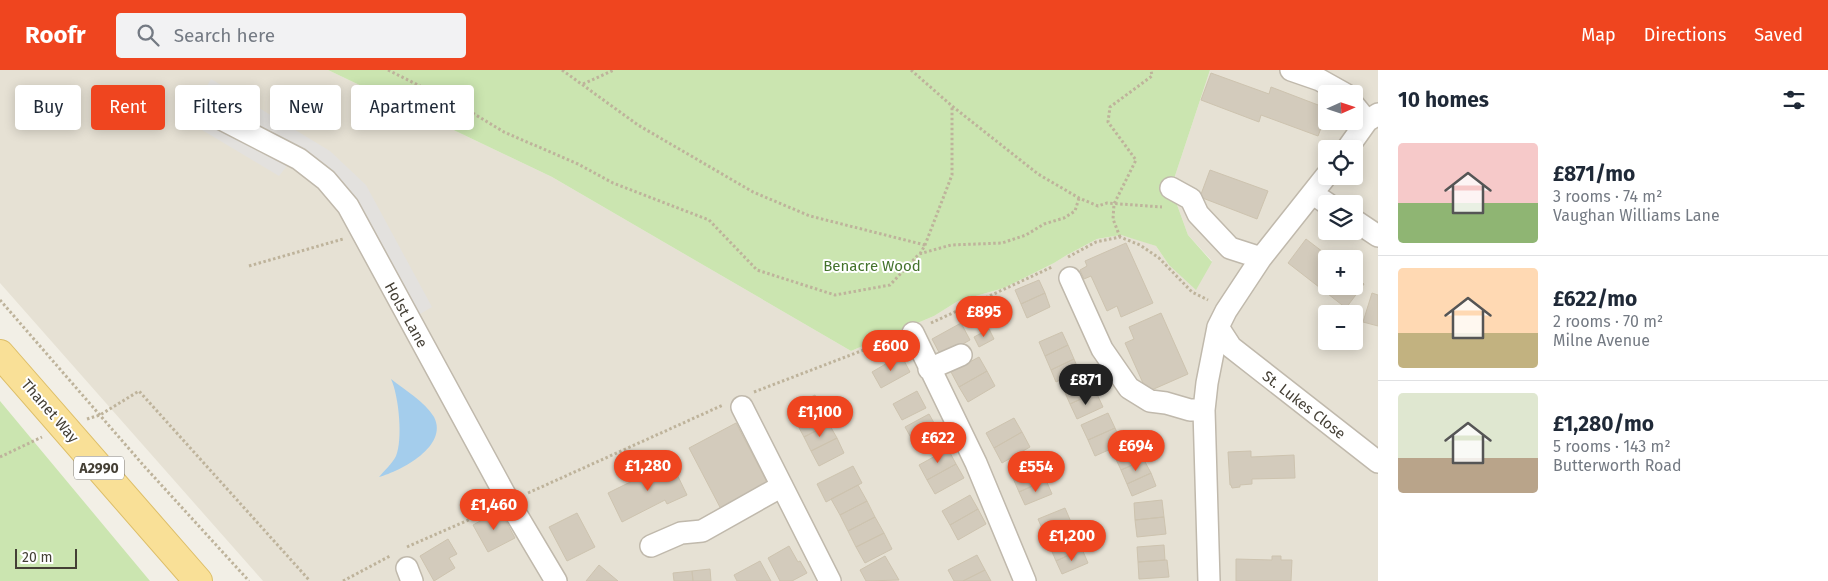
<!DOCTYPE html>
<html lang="en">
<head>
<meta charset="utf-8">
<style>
	:root { --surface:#fff; --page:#f2f2f3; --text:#1f2937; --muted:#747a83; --line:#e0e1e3; --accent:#ef451f }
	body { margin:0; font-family:"Fira Sans",sans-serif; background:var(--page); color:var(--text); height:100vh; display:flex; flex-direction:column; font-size:19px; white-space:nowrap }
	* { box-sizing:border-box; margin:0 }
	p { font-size:16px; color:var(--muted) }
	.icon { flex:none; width:28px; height:28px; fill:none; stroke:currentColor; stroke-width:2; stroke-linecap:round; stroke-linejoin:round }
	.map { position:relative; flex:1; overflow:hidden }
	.side { display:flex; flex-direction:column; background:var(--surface); width:450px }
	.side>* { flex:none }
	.guide { position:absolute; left:15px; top:15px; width:475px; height:45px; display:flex; gap:10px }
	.needle { width:32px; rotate:87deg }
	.tools { position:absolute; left:1318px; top:15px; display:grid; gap:10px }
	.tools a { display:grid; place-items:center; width:45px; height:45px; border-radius:5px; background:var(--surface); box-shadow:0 2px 12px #0003; font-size:25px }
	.scale { position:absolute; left:15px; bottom:12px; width:62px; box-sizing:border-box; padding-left:5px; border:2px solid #443f35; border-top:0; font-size:14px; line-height:18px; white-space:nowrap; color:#443f35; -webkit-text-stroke:4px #fff; paint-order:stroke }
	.price { position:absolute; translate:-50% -42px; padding:0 11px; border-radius:18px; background:var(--accent); color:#fff; font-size:16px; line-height:32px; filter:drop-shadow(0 1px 2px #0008) }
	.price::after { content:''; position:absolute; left:50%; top:30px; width:15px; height:11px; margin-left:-8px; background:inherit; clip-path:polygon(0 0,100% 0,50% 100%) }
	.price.active { background:#222; color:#fff }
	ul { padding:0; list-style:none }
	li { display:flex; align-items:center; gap:15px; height:125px; padding:0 20px }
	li+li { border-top:1px solid var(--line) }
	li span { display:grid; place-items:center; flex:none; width:140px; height:100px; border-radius:5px; color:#555 }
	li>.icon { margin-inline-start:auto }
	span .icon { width:60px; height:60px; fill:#fffc; stroke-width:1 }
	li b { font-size:21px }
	h2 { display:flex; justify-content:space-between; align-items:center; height:60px; padding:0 20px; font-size:21px }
	.pill { padding:0 18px; border-radius:5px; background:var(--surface); box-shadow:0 2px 12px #0003; font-size:18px; line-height:45px }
	.pill.active { background:var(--accent); color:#fff }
	header { display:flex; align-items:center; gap:30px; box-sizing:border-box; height:70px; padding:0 25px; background:var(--accent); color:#fff }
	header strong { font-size:24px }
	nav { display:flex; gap:28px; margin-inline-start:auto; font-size:18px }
	.search { width:350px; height:45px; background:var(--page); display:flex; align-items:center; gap:12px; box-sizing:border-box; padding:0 18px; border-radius:5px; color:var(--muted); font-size:19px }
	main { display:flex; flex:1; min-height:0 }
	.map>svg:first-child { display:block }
	.residential { fill:#e6e1d4; fill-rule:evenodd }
	.green { fill:#cbe5b0 }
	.parking { fill:#e3e1de }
	.water { fill:#a4cdec }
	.building { fill:#d3cbbc; stroke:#cdc3af }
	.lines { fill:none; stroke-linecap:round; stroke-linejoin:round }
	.minor-casing { stroke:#c0b9ac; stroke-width:24 }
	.major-casing { stroke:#ddbe68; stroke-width:30 }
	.path { stroke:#beb39b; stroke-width:3; stroke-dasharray:2.5 2.5; stroke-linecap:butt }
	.minor { stroke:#fff; stroke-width:21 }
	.major { stroke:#f9e097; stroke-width:28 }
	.labels { text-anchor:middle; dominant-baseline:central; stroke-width:4; stroke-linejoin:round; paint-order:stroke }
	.shield { fill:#fff; stroke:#7c7972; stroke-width:1 }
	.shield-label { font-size:14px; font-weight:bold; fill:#443f35 }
	.park-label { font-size:15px; fill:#44732c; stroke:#fff }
	.street-label { font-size:15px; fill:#443f35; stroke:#fff }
</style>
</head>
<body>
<header>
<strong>Roofr</strong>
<div class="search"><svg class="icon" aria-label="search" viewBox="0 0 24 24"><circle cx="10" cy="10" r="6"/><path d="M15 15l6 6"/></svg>Search here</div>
<nav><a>Map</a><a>Directions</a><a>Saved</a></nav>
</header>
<main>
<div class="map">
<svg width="1378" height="511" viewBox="0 0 1378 511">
	<rect width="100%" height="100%" fill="#f2efe6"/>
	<path class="residential" d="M 0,0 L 328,0 L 552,107 L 851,281 L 934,246 L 958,231 L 1004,218 L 1054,193 L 1067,185 L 1097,169 L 1121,165 L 1139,170 L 1156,176 L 1169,195 L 1212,191 L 1188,165 L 1171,118 L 1210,0 L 1378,0 L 1378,511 L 263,511 L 0,213 ZM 1326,24 L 1354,24 L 1354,51 L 1326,51 ZM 1326,79 L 1354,79 L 1354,106 L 1326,106 ZM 1326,134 L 1354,134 L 1354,161 L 1326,161 ZM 1326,189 L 1354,189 L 1354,216 L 1326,216 ZM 1326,244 L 1354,244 L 1354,271 L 1326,271 Z"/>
	<path class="green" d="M 328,0 L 1210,0 L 1171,118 L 1188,165 L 1212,192 L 1196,220 L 1169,195 L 1156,176 L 1121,165 L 1097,169 L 1067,185 L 1054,193 L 1004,218 L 958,231 L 934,246 L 851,281 L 552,107 Z
		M 0,331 L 150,511 L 0,511 Z"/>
	<path class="parking" d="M 211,9 L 330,81 L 366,115 L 432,237 L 401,255 L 347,145 L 308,103 L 290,92 L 279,106 L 187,51 Z"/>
	<path class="water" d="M 391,309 C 405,320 425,332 434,347 C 449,376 401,401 379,407 C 384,401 392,394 396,386 C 403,370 399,326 391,309 Z"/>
	<path class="building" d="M 1211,3 L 1269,24 L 1271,17 L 1326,38 L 1326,45 L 1318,66 L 1261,45 L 1259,52 L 1201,30 Z
		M 1210,100 L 1268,121 L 1257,149 L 1200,127 Z
		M 1306,169 L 1323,182 L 1321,185 L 1326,189 L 1326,216 L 1354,216 L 1354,206 L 1364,214 L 1346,238 L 1288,193 Z
		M 1126,173 L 1153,233 L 1121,247 L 1117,236 L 1107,241 L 1091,206 L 1084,209 L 1080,200 L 1087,196 L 1085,191 Z
		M 1039,210 L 1045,223 L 1021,234 L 1015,220 Z
		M 1045,223 L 1050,237 L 1027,248 L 1021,234 Z
		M 1372,223 L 1378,225 L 1378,256 L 1363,252 Z
		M 1161,243 L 1188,304 L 1147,322 L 1125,273 L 1134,269 L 1129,257 Z
		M 961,253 L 970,270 L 941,286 L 932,269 Z
		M 989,259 L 994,269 L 979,277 L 974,267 Z
		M 1062,262 L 1068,275 L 1045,286 L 1039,272 Z
		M 1068,275 L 1074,289 L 1051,300 L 1045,286 Z
		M 901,285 L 910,302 L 881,318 L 872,302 Z
		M 979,287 L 987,301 L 959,317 L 951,302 Z
		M 1074,289 L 1079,301 L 1056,312 L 1051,300 Z
		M 987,301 L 995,316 L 968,332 L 959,317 Z
		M 1089,306 L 1096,322 L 1070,334 L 1063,318 Z
		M 917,321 L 926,338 L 902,350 L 893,334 Z
		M 1096,322 L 1103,337 L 1077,349 L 1070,334 Z
		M 815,325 L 822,339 L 796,352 L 789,338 Z
		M 822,339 L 829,354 L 804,367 L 796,352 Z
		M 1108,343 L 1115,358 L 1088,370 L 1081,355 Z
		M 929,344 L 938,360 L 914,373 L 905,357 Z
		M 1014,348 L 1022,362 L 994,378 L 986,363 Z
		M 736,353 L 769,416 L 722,441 L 689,378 Z
		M 829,354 L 837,368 L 811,381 L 804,367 Z
		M 1115,358 L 1122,374 L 1095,386 L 1088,370 Z
		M 1022,362 L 1030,377 L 1002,393 L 994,378 Z
		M 837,368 L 844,383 L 819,396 L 811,381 Z
		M 1138,375 L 1144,390 L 1121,400 L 1114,385 Z
		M 948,379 L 956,394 L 927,410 L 919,395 Z
		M 1251,381 L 1251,387 L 1294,385 L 1295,408 L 1252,409 L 1252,414 L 1240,415 L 1240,417 L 1232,418 L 1231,415 L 1230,415 L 1228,382 Z
		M 1144,390 L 1151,403 L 1127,414 L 1121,400 Z
		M 671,392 L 687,425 L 667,434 L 665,430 L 622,452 L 608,423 Z
		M 956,394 L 964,408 L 935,424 L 927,410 Z
		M 853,396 L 862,413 L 826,432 L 817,414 Z
		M 1040,397 L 1046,410 L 1019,422 L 1013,408 Z
		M 1151,403 L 1156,416 L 1132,426 L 1127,414 Z
		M 1046,410 L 1052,424 L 1025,435 L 1019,422 Z
		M 858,415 L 867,431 L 840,445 L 831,429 Z
		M 970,425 L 978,439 L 950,455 L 942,441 Z
		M 1162,430 L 1164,447 L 1135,450 L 1134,433 Z
		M 867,431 L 875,447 L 848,461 L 840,445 Z
		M 1065,438 L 1071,452 L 1044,463 L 1038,449 Z
		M 978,439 L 986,454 L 958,470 L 950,455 Z
		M 500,440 L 515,468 L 488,482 L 473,455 Z
		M 577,443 L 595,477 L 567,491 L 549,457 Z
		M 875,447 L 884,463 L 856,477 L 848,461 Z
		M 1164,447 L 1166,464 L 1137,467 L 1135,450 Z
		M 1071,452 L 1077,466 L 1050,477 L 1044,463 Z
		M 884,463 L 892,479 L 865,493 L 856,477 Z
		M 1077,466 L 1082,479 L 1056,491 L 1050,477 Z
		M 448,469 L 457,484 L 449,488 L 455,498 L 434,511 L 420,486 Z
		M 1164,475 L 1165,490 L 1138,492 L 1137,477 Z
		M 789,476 L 798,492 L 800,491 L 807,503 L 792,511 L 780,511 L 768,488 Z
		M 1082,479 L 1088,493 L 1062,504 L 1056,491 Z
		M 977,485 L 985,500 L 963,511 L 954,511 L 948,500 Z
		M 885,486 L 899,510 L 866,511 L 860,500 Z
		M 1272,486 L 1281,486 L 1281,490 L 1292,490 L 1291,511 L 1236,511 L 1236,489 L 1272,490 Z
		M 1167,490 L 1169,507 L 1139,509 L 1138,492 Z
		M 760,491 L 771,511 L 737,511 L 734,505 Z
		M 599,495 L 618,511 L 586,511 Z
		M 710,499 L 711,511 L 693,511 L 692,501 Z
		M 985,500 L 991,511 L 963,511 Z
		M 692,501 L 693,511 L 674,511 L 673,503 Z"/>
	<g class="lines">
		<g class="minor-casing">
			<path id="minor" d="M 1291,0 L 1320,10 L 1345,24
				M 1354,35 L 1367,51
				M 198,37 L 299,89 L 326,110 L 348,136 L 509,432 L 556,511
				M 1347,79 L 1367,51 L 1378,44
				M 1326,106 L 1261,188 L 1226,241 L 1218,257 L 1231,277 L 1378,392
				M 1171,118 L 1191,129 L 1198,144 L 1230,178 L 1261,188
				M 1313,124 L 1328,134
				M 1354,150 L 1378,166
				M 1070,208 L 1102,279 L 1129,318 L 1150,331 L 1166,333 L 1190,340 L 1204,340
				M 913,263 L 976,393 L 1025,511
				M 929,299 L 961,285
				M 742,337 L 830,511
				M 651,476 L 681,463 L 702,461 L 782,416
				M 407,498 L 412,511
				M 1209,511 L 1204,340 L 1207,313 L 1218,257"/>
		</g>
		<g class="major-casing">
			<path id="major" d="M 0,284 L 198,511"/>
		</g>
		<path class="path" d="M 388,0 L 466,39 L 504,62 L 578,94 L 613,113 L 709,150 L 757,200 L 835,225 L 890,215 L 919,184 L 951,175 L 1002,173 L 1026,165 L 1044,154 L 1064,148 L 1075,141 L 1079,128
			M 562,0 L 638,55 L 753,122 L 810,146 L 925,175
			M 911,0 L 952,36 L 1038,104 L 1079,128 L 1098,136 L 1107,133 L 1162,137
			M 583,14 L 614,0
			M 1120,167 L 1113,149 L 1114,134 L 1136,90 L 1108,52 L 1110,37 L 1152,6 L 1151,0
			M 920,184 L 925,175 L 952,105 L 952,36
			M 1068,187 L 1096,172 L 1120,167 L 1140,175 L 1159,188 L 1192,222 L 1208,230
			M 249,196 L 343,169
			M 0,230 L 144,396 L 249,511
			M 931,253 L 1052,197
			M 754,322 L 895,268
			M 87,349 L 100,345 L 139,321 L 310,511
			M 0,387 L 42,367
			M 528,423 L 723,335
			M 407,477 L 491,440
			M 343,511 L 390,486"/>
		<use href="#minor" class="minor"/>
		<use href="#major" class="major"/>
	</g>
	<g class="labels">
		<rect class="shield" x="74" y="386.5" width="50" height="23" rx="4"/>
		<g class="shield-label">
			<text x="99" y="398">A2990</text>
		</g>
		<g class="park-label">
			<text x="872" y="196">Benacre Wood</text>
		</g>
		<g class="street-label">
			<text transform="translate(406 245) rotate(61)">Holst Lane</text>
			<text transform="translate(1304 335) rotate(38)">St. Lukes Close</text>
			<text transform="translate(50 341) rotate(49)">Thanet Way</text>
		</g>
	</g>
</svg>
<div class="tools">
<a><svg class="needle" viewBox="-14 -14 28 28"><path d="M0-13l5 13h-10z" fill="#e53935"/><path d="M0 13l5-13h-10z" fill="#747a83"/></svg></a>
<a><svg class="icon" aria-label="locate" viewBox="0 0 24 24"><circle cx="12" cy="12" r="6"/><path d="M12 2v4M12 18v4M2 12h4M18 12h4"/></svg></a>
<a><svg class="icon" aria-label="layers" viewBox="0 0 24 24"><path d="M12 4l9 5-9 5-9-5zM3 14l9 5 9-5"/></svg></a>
<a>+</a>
<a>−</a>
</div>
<div class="scale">20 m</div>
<b class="price" style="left:984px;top:268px">£895</b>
<b class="price" style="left:891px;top:302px">£600</b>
<b class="price active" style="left:1086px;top:336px">£871</b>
<b class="price" style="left:820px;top:368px">£1,100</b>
<b class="price" style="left:938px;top:394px">£622</b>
<b class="price" style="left:1136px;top:402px">£694</b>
<b class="price" style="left:648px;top:422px">£1,280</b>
<b class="price" style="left:1036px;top:423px">£554</b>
<b class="price" style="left:494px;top:461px">£1,460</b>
<b class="price" style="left:1072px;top:492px">£1,200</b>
<div class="guide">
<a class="pill">Buy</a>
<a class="pill active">Rent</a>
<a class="pill">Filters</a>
<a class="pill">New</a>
<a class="pill">Apartment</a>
</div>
</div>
<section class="side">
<h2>10 homes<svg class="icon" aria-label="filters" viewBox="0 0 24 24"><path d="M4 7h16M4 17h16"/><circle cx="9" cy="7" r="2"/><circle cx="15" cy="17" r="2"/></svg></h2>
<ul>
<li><span style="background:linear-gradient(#f6c9c9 60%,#8fb573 0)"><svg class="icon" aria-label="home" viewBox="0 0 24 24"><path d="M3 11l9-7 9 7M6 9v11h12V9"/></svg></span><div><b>£871/mo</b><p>3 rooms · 74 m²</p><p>Vaughan Williams Lane</p></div></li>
<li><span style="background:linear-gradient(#ffd9b3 65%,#c2b280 0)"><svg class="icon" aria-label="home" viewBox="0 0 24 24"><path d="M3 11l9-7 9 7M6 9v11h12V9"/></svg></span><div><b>£622/mo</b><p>2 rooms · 70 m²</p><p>Milne Avenue</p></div></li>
<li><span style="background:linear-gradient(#dfe7d0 65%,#b9a48a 0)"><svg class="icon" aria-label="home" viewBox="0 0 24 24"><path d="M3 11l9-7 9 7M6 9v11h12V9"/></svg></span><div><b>£1,280/mo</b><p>5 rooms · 143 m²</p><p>Butterworth Road</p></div></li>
</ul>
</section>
</main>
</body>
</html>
